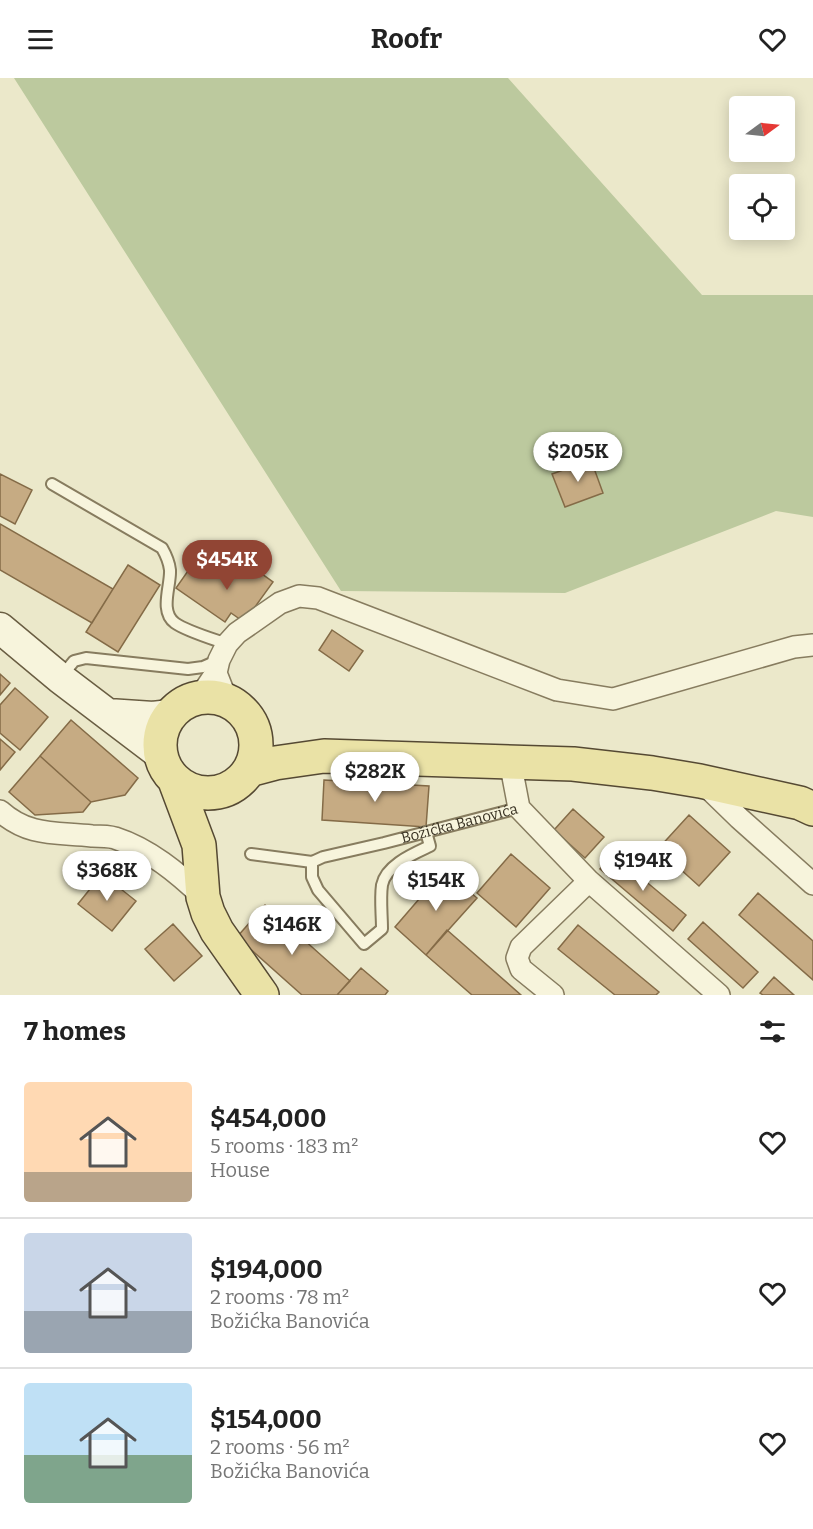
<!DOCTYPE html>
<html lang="en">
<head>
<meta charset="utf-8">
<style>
	:root { --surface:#fff; --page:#f6f6f6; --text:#222; --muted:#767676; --line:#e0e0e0; --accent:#914534 }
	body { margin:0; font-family:Bitter,serif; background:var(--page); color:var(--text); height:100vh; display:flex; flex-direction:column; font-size:22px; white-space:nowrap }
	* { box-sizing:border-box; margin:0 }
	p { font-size:20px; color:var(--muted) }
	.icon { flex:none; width:33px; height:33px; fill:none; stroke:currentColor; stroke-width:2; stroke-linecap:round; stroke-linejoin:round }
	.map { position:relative; height:917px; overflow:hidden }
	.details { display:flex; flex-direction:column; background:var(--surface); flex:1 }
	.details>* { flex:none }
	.needle { width:39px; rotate:75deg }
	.tools { position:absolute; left:729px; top:18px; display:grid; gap:12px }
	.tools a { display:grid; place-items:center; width:66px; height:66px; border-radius:6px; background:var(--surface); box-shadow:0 3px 15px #0003; font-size:30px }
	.price { position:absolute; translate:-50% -51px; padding:0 14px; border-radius:21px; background:#fff; color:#222; font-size:20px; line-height:39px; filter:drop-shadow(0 2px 3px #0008) }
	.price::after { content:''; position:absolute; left:50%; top:36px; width:18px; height:14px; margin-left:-9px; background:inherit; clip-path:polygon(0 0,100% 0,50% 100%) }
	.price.selected { background:var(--accent); color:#fff }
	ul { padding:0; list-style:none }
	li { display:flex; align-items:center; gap:18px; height:150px; padding:0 24px }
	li+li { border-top:2px solid var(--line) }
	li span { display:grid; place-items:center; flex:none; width:168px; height:120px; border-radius:6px; color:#555 }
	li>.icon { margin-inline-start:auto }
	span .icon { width:72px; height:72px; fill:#fffc; stroke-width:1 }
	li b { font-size:26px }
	h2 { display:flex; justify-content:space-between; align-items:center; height:72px; padding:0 24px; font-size:26px }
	header { display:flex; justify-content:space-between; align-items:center; height:78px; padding:0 24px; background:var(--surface); font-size:27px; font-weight:700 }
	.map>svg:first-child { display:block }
	.green { fill:#bcc99e }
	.building { fill:#c6ab83; stroke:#846b47; stroke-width:1.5 }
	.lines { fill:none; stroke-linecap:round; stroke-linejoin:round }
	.lane-casing { stroke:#877c5f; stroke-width:14 }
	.street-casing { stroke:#877c5f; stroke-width:24 }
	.secondary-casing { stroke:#695d42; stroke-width:33 }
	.primary-casing { stroke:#554933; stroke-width:36 }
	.lane { stroke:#f7f4dc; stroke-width:10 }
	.street { stroke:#f7f4dc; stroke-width:21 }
	.secondary { stroke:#f7f4dc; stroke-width:30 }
	.primary { stroke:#eae2a6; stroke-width:33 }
	.labels { text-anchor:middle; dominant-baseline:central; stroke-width:5; stroke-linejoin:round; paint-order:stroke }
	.street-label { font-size:15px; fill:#383122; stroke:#f3f1d9 }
</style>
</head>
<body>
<header><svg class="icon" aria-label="menu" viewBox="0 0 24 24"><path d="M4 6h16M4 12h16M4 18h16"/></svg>Roofr<svg class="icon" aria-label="heart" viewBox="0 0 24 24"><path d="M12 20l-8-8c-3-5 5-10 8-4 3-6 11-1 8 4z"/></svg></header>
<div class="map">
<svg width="813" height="917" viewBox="0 0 813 917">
	<rect width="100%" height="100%" fill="#ebe8ca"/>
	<path class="green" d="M 14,0 L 508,0 L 702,217 L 813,217 L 813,439 L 776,433 L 565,515 L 341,513 Z"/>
	<path class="building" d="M 591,382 L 603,415 L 565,429 L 552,396 Z
		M 0,396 L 32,412 L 15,446 L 0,438 Z
		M 0,446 L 113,511 L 92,545 L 0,492 Z
		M 244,483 L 273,504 L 244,544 L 231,535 L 225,544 L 176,510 L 190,490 L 204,500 L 210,490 L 230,504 Z
		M 128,487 L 160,507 L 118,574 L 86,554 Z
		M 332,552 L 363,573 L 349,593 L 319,572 Z
		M 0,596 L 10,605 L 0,617 Z
		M 15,610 L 48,639 L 20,672 L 0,655 L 0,627 Z
		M 71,642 L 138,700 L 125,717 L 91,724 L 40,678 Z
		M 0,661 L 15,674 L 0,692 Z
		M 40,678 L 91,724 L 83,734 L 35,737 L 9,714 Z
		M 324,702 L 429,708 L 426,749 L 322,742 Z
		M 573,731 L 604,759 L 585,780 L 554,752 Z
		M 689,737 L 730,774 L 699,808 L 658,771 Z
		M 511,776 L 550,810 L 516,849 L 477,815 Z
		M 613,776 L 686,837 L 673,853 L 600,791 Z
		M 444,792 L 477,820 L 426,877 L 395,849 Z
		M 102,796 L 136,823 L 112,853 L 78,826 Z
		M 758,815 L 813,863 L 813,902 L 739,837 Z
		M 265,827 L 350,903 L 337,917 L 302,917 L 237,859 Z
		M 703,844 L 758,894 L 743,910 L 688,861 Z
		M 173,846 L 202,878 L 174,903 L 145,871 Z
		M 578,847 L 659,914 L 656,917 L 615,917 L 558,871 Z
		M 447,852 L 521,917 L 472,917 L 426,877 Z
		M 361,890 L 388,913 L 385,917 L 337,917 Z
		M 774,899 L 794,917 L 763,917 L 760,915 Z"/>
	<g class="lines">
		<g class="lane-casing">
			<g id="lane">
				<path d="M 52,406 L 162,470 C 166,477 169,483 170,492 C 171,508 159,533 175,545 C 186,553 213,561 227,566"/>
				<path d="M 61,599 L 74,583 L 86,580 L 188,591 L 203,589 L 219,582"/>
				<path id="s1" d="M 251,776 L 312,784 L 323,779 L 384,765 L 519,730"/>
				<path d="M 312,784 L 312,799 L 318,812 L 364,866 L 382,851 C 382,837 380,821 382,807 C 386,787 413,776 430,768 L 426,754"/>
			</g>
		</g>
		<g class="street-casing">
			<path id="street" d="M 216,595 L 227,623
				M 200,619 L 216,595 L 219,582 L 227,566 L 237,555 L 280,525 L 299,518 L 318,520 L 557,612 L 613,621 L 794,569 L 813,567
				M 510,683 L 519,730 L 589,803 L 719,917
				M 703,705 L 739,740 L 813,806
				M 0,733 C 29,759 56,754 92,758 C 99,758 108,758 115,760 C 149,771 178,795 203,819
				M 553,917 L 521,891 L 517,880 L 521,869 L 589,803"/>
		</g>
		<g class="secondary-casing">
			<path id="secondary" d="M 0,550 L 60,600 L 160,676
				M 108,636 L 153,639 L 170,637"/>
		</g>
		<g class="primary-casing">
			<path id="primary" d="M160 667a48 48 0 1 1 96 0a48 48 0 1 1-96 0Z
				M 249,692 L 275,685 L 324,678 L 573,686 L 652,695 L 700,703 L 800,725 L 813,731
				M 175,703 L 199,767 L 203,819 L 208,835 L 217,853 L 262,917"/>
		</g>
		<use href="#lane" class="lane"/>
		<use href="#street" class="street"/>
		<use href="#secondary" class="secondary"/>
		<use href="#primary" class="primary"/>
	</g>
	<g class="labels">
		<g class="street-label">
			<text stroke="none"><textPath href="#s1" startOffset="214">Božićka Banovića</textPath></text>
		</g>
	</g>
</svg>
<div class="tools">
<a><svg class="needle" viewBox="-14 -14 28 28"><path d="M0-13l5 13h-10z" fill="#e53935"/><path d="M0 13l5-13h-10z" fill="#767676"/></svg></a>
<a><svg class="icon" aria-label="locate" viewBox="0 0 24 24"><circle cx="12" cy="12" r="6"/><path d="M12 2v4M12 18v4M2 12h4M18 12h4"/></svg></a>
</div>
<b class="price" style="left:578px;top:405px">$205K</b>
<b class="price selected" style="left:227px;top:513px">$454K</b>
<b class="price" style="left:375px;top:725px">$282K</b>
<b class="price" style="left:643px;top:814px">$194K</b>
<b class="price" style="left:107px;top:824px">$368K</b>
<b class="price" style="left:436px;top:834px">$154K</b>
<b class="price" style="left:292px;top:878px">$146K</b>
</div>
<section class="details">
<h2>7 homes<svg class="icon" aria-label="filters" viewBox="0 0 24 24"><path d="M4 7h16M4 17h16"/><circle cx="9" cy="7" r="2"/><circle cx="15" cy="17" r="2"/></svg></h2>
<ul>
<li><span style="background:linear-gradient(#ffd9b3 75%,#b9a48a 0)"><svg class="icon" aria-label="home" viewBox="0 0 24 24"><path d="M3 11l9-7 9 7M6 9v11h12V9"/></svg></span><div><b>$454,000</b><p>5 rooms · 183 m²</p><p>House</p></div><svg class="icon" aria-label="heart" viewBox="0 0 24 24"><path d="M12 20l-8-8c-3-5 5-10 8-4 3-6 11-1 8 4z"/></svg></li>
<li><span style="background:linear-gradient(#c9d6e8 65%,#9aa5b1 0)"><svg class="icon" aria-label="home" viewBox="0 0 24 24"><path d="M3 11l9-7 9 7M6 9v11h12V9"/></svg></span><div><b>$194,000</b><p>2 rooms · 78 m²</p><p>Božićka Banovića</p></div><svg class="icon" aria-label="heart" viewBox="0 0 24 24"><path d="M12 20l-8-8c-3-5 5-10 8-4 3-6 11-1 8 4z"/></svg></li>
<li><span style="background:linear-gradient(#bfe0f5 60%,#7fa58c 0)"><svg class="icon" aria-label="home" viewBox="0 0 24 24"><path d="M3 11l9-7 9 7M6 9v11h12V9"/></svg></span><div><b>$154,000</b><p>2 rooms · 56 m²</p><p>Božićka Banovića</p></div><svg class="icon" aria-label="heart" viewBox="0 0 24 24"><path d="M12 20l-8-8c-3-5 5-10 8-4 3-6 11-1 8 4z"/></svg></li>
</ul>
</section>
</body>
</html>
